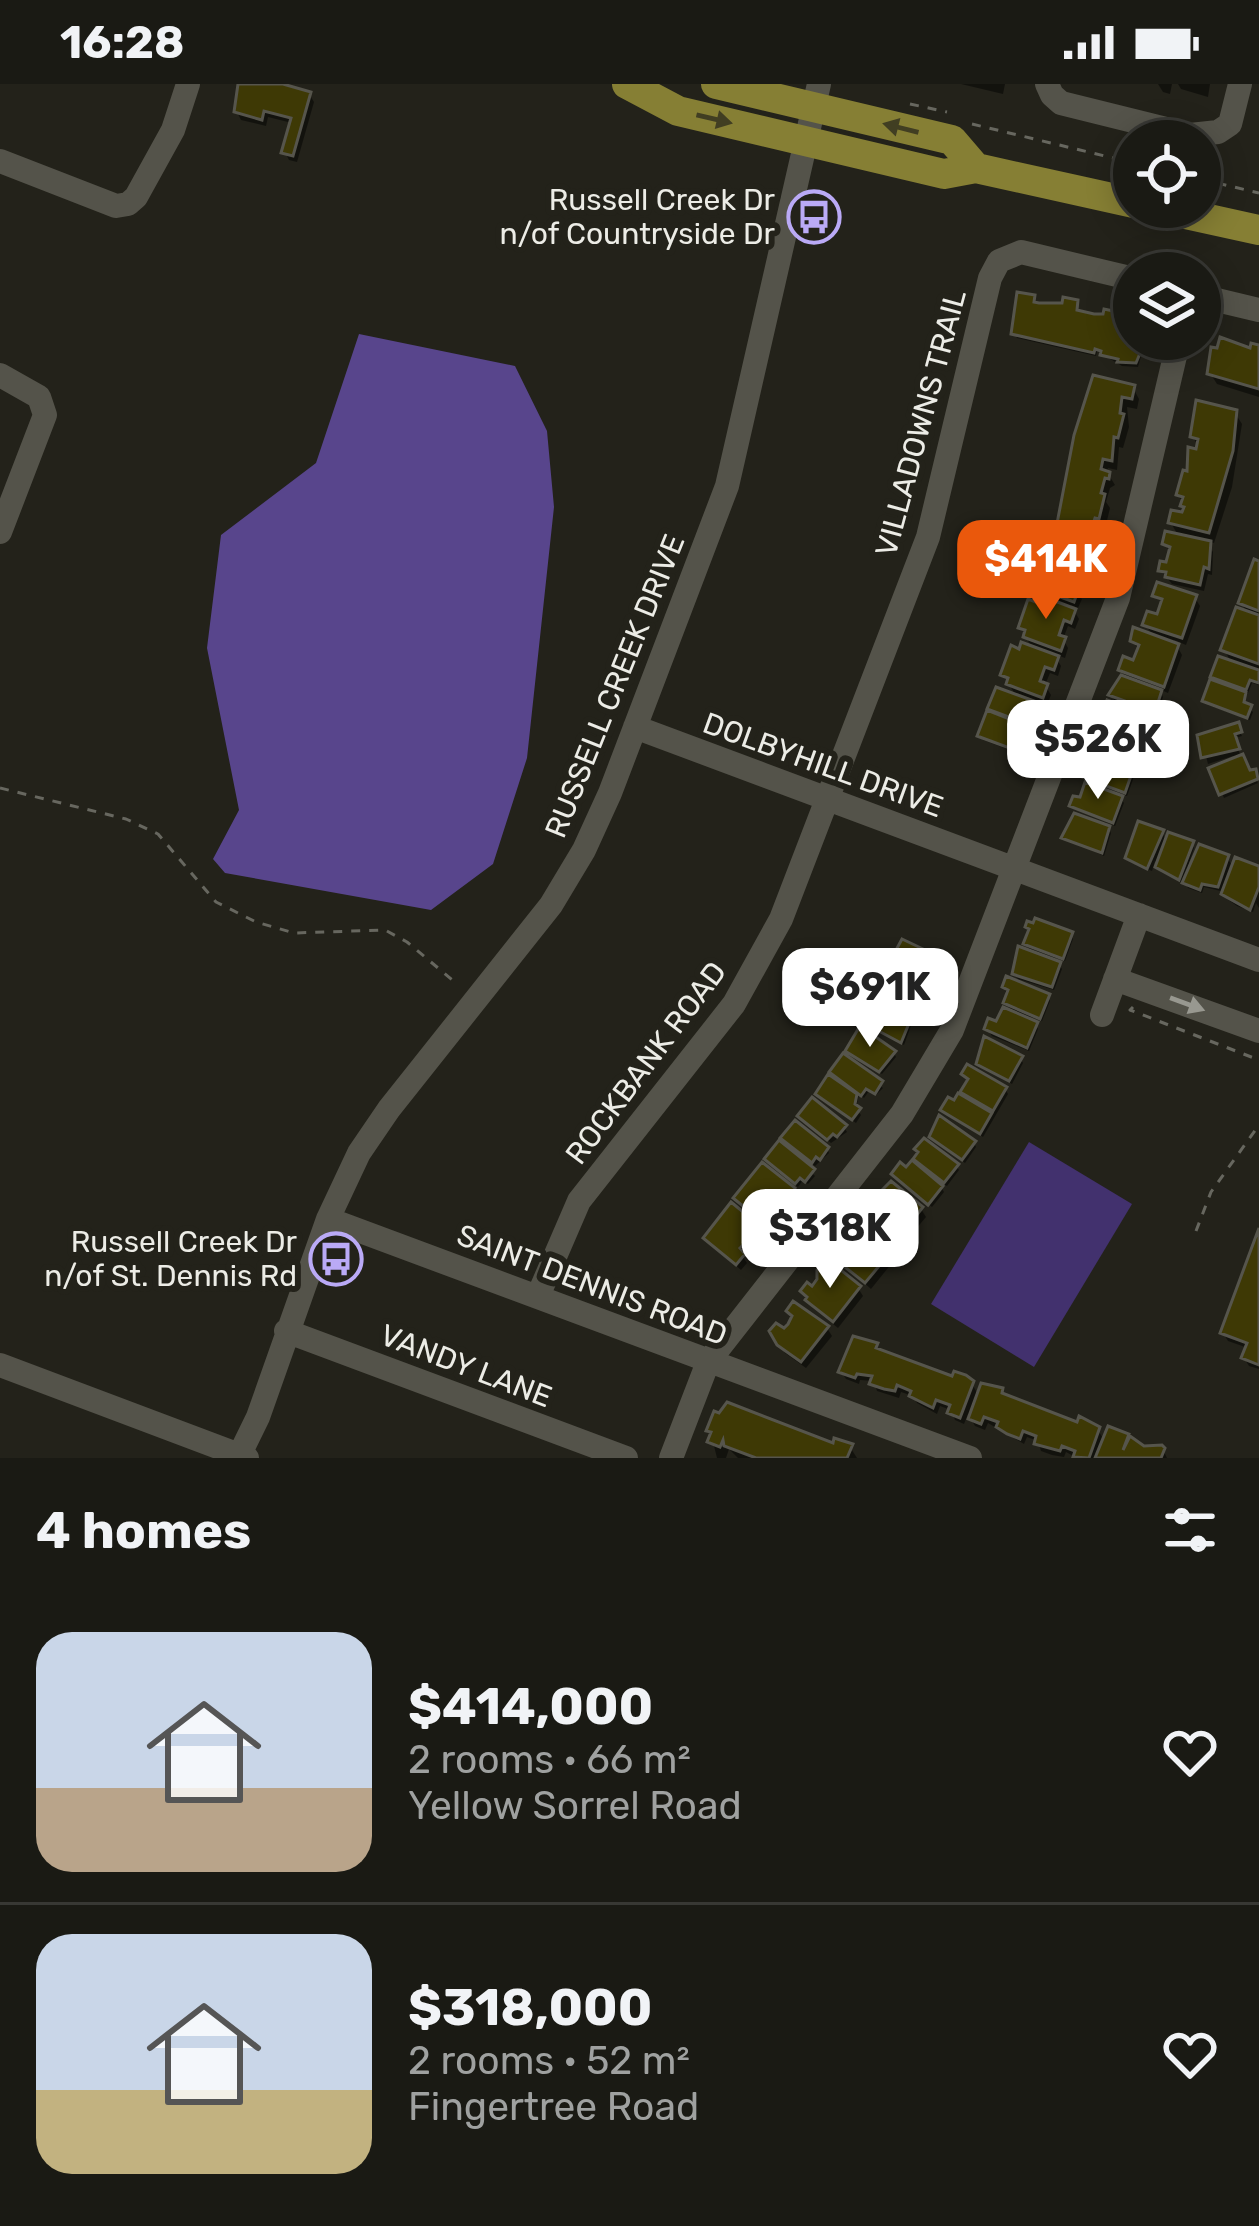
<!DOCTYPE html>
<html lang="en">
<head>
<meta charset="utf-8">
<style>
	:root { --surface:#1a1a14; --page:#272722; --text:#f1f3f6; --muted:#9fa1a0; --line:#383834; --accent:#ea580c }
	body { margin:0; font-family:Rubik,sans-serif; background:var(--page); color:var(--text); height:100vh; display:flex; flex-direction:column; font-size:45px; white-space:nowrap }
	* { box-sizing:border-box; margin:0 }
	p { font-size:39px; color:var(--muted) }
	.icon { flex:none; width:66px; height:66px; fill:none; stroke:currentColor; stroke-width:2; stroke-linecap:round; stroke-linejoin:round }
	.map { position:relative; height:1374px; overflow:hidden }
	.drawer { display:flex; flex-direction:column; background:var(--surface); flex:1 }
	.drawer>* { flex:none }
	.fabs { position:absolute; left:1113px; top:36px; display:grid; gap:24px }
	.fabs a { display:grid; place-items:center; width:108px; height:108px; border-radius:50%; background:var(--surface); box-shadow:0 6px 30px #0003,0 0 0 3px var(--line); font-size:60px }
	.price { position:absolute; translate:-50% -102px; padding:0 27px; border-radius:24px; background:#fff; color:#222; font-size:39px; line-height:78px; filter:drop-shadow(0 3px 6px #0008) }
	.price::after { content:''; position:absolute; left:50%; top:72px; width:36px; height:27px; margin-left:-18px; background:inherit; clip-path:polygon(0 0,100% 0,50% 100%) }
	.price.current { background:var(--accent); color:#fff }
	ul { padding:0; list-style:none }
	li { display:flex; align-items:center; gap:36px; height:300px; padding:0 36px }
	li+li { border-top:3px solid var(--line) }
	li span { display:grid; place-items:center; flex:none; width:336px; height:240px; border-radius:36px; color:#555 }
	li>.icon { margin-inline-start:auto }
	span .icon { width:144px; height:144px; fill:#fffc; stroke-width:1 }
	li b { font-size:51px }
	h2 { display:flex; justify-content:space-between; align-items:center; height:144px; padding:0 36px; font-size:51px }
	.status { display:flex; justify-content:space-between; align-items:center; height:84px; padding:0 60px; background:var(--surface); direction:ltr }
	.status svg { height:33px; fill:currentColor }
	.map>svg:first-child { display:block }
	.green { fill:#42316e }
	.forest { fill:#58458c }
	.shadow { fill:#0007 }
	.building { fill:#3e3905; stroke:#56554c; stroke-width:3 }
	.lines { fill:none; stroke-linecap:round; stroke-linejoin:round }
	.path { stroke:#67675f; stroke-width:3; stroke-dasharray:9 9; stroke-linecap:butt }
	.minor { stroke:#54534a; stroke-width:24 }
	.major { stroke:#867f34; stroke-width:30 }
	.oneway { fill:#413e22 }
	.oneway2 { fill:#989890 }
	.labels { text-anchor:middle; dominant-baseline:central; stroke-width:12; stroke-linejoin:round; paint-order:stroke }
	.poi-label { font-size:30px; fill:#ecece6; stroke:#23221a; text-anchor:end }
	.street-label { font-size:30px; fill:#ecece6; stroke:#23221a }
</style>
</head>
<body>
<div class="status"><b>16:28</b><svg viewBox="0 0 49 12"><path d="M0 12V9h3v3zM5 12V6h3v6zM10 12V3h3v9zM15 12V0h3v12zM26 1h20v11H26zM47 4h2v5h-2z"/></svg></div>
<div class="map">
<svg width="1259" height="1374" viewBox="0 0 1259 1374">
	<rect width="100%" height="100%" fill="#23221a"/>
	<path class="green" d="M 1029,1058 L 1132,1120 L 1034,1283 L 931,1220 Z"/>
	<path class="forest" d="M 359,250 L 515,282 L 547,347 L 554,423 L 527,674 L 493,780 L 431,826 L 225,789 L 213,775 L 239,726 L 207,564 L 221,451 L 316,379 Z"/>
	<path class="shadow" d="M 242,0 L 271,0 L 309,10 L 314,18 L 297,78 L 289,76 L 285,68 L 292,39 L 268,33 L 266,42 L 241,36 L 237,28 Z
		M 1005,0 L 1003,10 L 961,0 Z
		M 1158,0 L 1172,0 L 1170,10 L 1163,8 Z
		M 1178,0 L 1210,0 L 1208,13 L 1181,5 Z
		M 1033,214 L 1035,222 L 1076,219 L 1078,229 L 1116,231 L 1117,242 L 1131,245 L 1134,241 L 1134,255 L 1146,255 L 1138,283 L 1122,282 L 1097,267 L 1096,272 L 1017,254 L 1014,249 Z
		M 1259,264 L 1259,313 L 1217,300 L 1210,289 Z
		M 1095,295 L 1133,304 L 1139,315 L 1137,325 L 1127,323 L 1129,343 L 1123,364 L 1119,363 L 1117,386 L 1108,384 L 1107,388 L 1115,401 L 1110,404 L 1106,418 L 1110,424 L 1105,445 L 1101,444 L 1097,454 L 1104,465 L 1102,474 L 1073,468 L 1072,472 L 1088,478 L 1093,485 L 1089,496 L 1079,493 L 1074,506 L 1082,515 L 1078,524 L 1071,521 L 1079,535 L 1075,545 L 1068,542 L 1063,555 L 1068,564 L 1065,574 L 1054,570 L 1061,582 L 1058,592 L 1050,589 L 1045,601 L 1051,611 L 1047,621 L 1017,609 L 1016,612 L 1003,590 L 1033,566 L 1021,543 L 1038,521 L 1047,517 L 1039,504 L 1066,470 L 1057,454 Z
		M 1235,329 L 1242,340 L 1232,403 L 1214,459 L 1207,457 L 1213,468 L 1212,491 L 1208,490 L 1204,507 L 1172,500 L 1161,486 L 1169,482 L 1169,467 L 1165,459 L 1179,453 L 1171,439 L 1185,432 L 1179,411 L 1199,364 L 1193,353 Z
		M 1259,480 L 1259,601 L 1252,599 L 1248,609 L 1241,607 L 1246,622 L 1253,628 L 1250,636 L 1208,621 L 1205,616 L 1220,575 L 1232,580 L 1224,565 L 1248,530 L 1241,518 Z
		M 1156,512 L 1195,514 L 1200,522 L 1186,561 L 1174,556 L 1182,571 L 1168,609 L 1159,605 L 1163,613 L 1157,631 L 1114,616 L 1112,611 L 1124,592 L 1121,585 L 1135,580 L 1138,565 L 1133,557 L 1154,554 L 1146,541 L 1159,534 L 1163,520 Z
		M 997,607 L 1041,629 L 1038,634 L 1031,633 L 1020,654 L 1029,661 L 1025,672 L 983,656 L 980,652 Z
		M 1105,628 L 1150,636 L 1153,640 L 1146,658 L 1139,655 L 1144,664 L 1138,682 L 1128,678 L 1135,690 L 1127,712 L 1117,708 L 1124,719 L 1115,742 L 1072,722 L 1082,717 L 1089,698 L 1083,692 L 1093,686 L 1101,668 L 1093,661 L 1113,649 Z
		M 1237,642 L 1242,652 L 1235,654 L 1241,674 L 1258,699 L 1224,714 L 1212,686 L 1235,676 L 1233,672 L 1208,680 L 1201,653 Z
		M 1105,738 L 1111,749 L 1104,772 L 1065,754 L 1103,743 Z
		M 1162,749 L 1168,759 L 1191,760 L 1194,764 L 1189,779 L 1193,781 L 1227,773 L 1234,785 L 1259,785 L 1259,824 L 1256,819 L 1253,828 L 1237,822 L 1227,815 L 1225,808 L 1204,803 L 1202,809 L 1188,804 L 1183,795 L 1181,798 L 1161,788 L 1155,777 L 1152,787 L 1130,778 L 1128,773 Z
		M 1071,850 L 1073,855 L 1065,877 L 1056,874 L 1062,885 L 1054,906 L 1018,895 L 1015,890 L 1033,871 L 1026,860 Z
		M 939,876 L 942,881 L 929,901 L 894,880 Z
		M 890,889 L 929,911 L 916,932 L 905,926 L 912,939 L 904,961 L 866,938 Z
		M 1005,903 L 1047,912 L 1050,917 L 1042,937 L 1031,933 L 1038,945 L 1029,967 L 992,952 L 987,945 L 1014,931 L 1006,918 Z
		M 848,967 L 894,969 L 896,973 L 882,990 Z
		M 844,973 L 883,1004 L 876,1011 L 869,1007 L 864,1014 L 859,1010 L 856,1025 L 861,1031 L 856,1039 L 818,1010 Z
		M 1020,974 L 1023,979 L 1012,1000 L 979,979 Z
		M 971,997 L 1005,1005 L 1008,1010 L 983,1053 L 944,1026 L 955,1020 Z
		M 800,1032 L 844,1043 L 847,1048 L 831,1059 Z
		M 932,1053 L 974,1059 L 976,1063 L 965,1079 Z
		M 784,1054 L 827,1065 L 829,1069 L 815,1082 L 800,1069 L 796,1074 L 815,1092 L 808,1100 L 803,1096 L 798,1103 L 767,1076 L 794,1071 Z
		M 920,1071 L 956,1082 L 959,1086 L 947,1102 L 937,1096 L 944,1108 L 932,1123 L 894,1090 L 907,1087 Z
		M 792,1106 L 797,1114 L 790,1122 L 787,1120 L 770,1145 L 737,1114 Z
		M 921,1125 L 926,1133 L 900,1164 L 866,1133 Z
		M 762,1147 L 766,1154 L 743,1173 L 747,1179 L 741,1186 L 706,1155 Z
		M 1259,1153 L 1259,1285 L 1249,1282 L 1244,1274 L 1248,1264 L 1228,1257 L 1223,1249 Z
		M 855,1154 L 891,1166 L 896,1174 L 871,1205 L 835,1173 Z
		M 858,1204 L 863,1212 L 838,1244 L 813,1224 L 804,1207 Z
		M 827,1244 L 832,1252 L 806,1284 L 785,1269 L 773,1247 Z
		M 841,1287 L 972,1300 L 979,1312 L 1001,1306 L 1006,1314 L 1098,1346 L 1105,1358 L 1127,1353 L 1144,1366 L 1163,1366 L 1167,1374 L 1077,1374 L 1066,1368 L 1064,1373 L 1052,1371 L 1041,1367 L 1038,1357 L 1027,1353 L 1024,1360 L 988,1339 L 985,1346 L 975,1342 L 968,1330 L 964,1340 L 955,1336 L 951,1326 L 940,1322 L 937,1330 L 917,1319 L 913,1312 L 901,1308 L 899,1314 L 877,1307 L 874,1297 L 860,1296 L 859,1300 L 846,1295 Z
		M 710,1346 L 850,1363 L 857,1374 L 738,1374 L 729,1365 L 726,1374 L 717,1374 Z"/>
	<path class="building" d="M 238,0 L 283,0 L 311,8 L 293,72 L 281,69 L 291,34 L 264,27 L 262,36 L 234,28 Z
		M 1017,208 L 1035,211 L 1034,218 L 1039,219 L 1062,219 L 1063,213 L 1078,216 L 1077,226 L 1094,230 L 1103,230 L 1104,225 L 1118,228 L 1115,238 L 1130,242 L 1134,235 L 1134,255 L 1146,255 L 1136,279 L 1117,278 L 1118,275 L 1100,271 L 1101,267 L 1095,265 L 1094,269 L 1011,250 Z
		M 1220,253 L 1250,264 L 1251,259 L 1259,261 L 1259,305 L 1207,290 L 1211,263 L 1217,264 Z
		M 1093,291 L 1135,301 L 1132,315 L 1122,313 L 1120,329 L 1124,330 L 1118,354 L 1114,353 L 1112,377 L 1103,375 L 1101,385 L 1110,388 L 1109,395 L 1105,394 L 1101,409 L 1105,410 L 1099,435 L 1095,434 L 1090,449 L 1099,451 L 1096,465 L 1054,455 L 1074,351 Z
		M 1196,316 L 1237,326 L 1233,367 L 1209,449 L 1168,439 L 1171,426 L 1182,428 L 1184,423 L 1180,422 L 1183,413 L 1176,411 L 1183,386 L 1187,387 L 1188,363 L 1196,365 L 1198,355 L 1190,353 Z
		M 1165,447 L 1211,457 L 1209,485 L 1204,483 L 1200,501 L 1165,493 L 1166,488 L 1158,487 L 1160,477 L 1166,478 L 1170,463 L 1162,460 Z
		M 1051,461 L 1090,475 L 1085,490 L 1075,487 L 1070,501 L 1079,504 L 1074,518 L 1036,504 Z
		M 1254,475 L 1259,477 L 1259,527 L 1238,519 Z
		M 1157,498 L 1197,511 L 1182,554 L 1142,541 L 1147,527 L 1157,530 L 1162,515 L 1152,512 Z
		M 1039,511 L 1076,525 L 1071,539 L 1064,536 L 1059,551 L 1066,553 L 1061,567 L 1023,553 L 1025,546 L 1018,544 L 1028,515 L 1036,518 Z
		M 1236,523 L 1259,531 L 1259,580 L 1220,566 Z
		M 1133,543 L 1179,560 L 1164,603 L 1118,586 L 1123,572 L 1133,576 L 1139,561 L 1130,557 Z
		M 1021,558 L 1059,572 L 1054,586 L 1045,583 L 1040,597 L 1048,600 L 1043,614 L 1006,600 L 1008,594 L 1000,591 L 1011,561 L 1019,565 Z
		M 1218,572 L 1259,586 L 1259,599 L 1250,596 L 1246,606 L 1210,593 Z
		M 1121,591 L 1162,606 L 1155,628 L 1108,611 Z
		M 1210,595 L 1246,608 L 1244,618 L 1252,621 L 1247,634 L 1202,617 Z
		M 996,603 L 1037,618 L 1040,622 L 1036,631 L 1028,630 L 1025,639 L 987,625 Z
		M 1107,616 L 1152,633 L 1144,655 L 1104,640 L 1108,630 L 1102,628 Z
		M 987,626 L 1022,640 L 1018,650 L 1028,654 L 1023,669 L 977,652 Z
		M 1239,638 L 1242,648 L 1235,650 L 1240,665 L 1201,674 L 1197,651 Z
		M 1106,644 L 1143,657 L 1136,679 L 1090,662 L 1094,649 L 1103,652 Z
		M 1097,669 L 1134,683 L 1125,709 L 1079,692 L 1084,680 L 1091,682 Z
		M 1243,670 L 1250,686 L 1256,685 L 1258,695 L 1219,711 L 1208,684 Z
		M 1085,698 L 1123,712 L 1113,739 L 1069,722 L 1073,712 L 1080,713 Z
		M 1074,729 L 1110,742 L 1102,769 L 1061,754 Z
		M 1138,737 L 1164,746 L 1147,785 L 1125,774 Z
		M 1168,748 L 1194,757 L 1179,796 L 1155,783 Z
		M 1199,760 L 1229,771 L 1218,803 L 1202,800 L 1200,806 L 1182,799 Z
		M 1235,773 L 1259,782 L 1259,803 L 1250,826 L 1221,810 Z
		M 1035,834 L 1073,848 L 1063,875 L 1023,860 L 1029,845 L 1025,843 L 1027,837 L 1033,839 Z
		M 902,855 L 942,874 L 926,898 L 889,879 Z
		M 1018,862 L 1061,878 L 1052,903 L 1012,890 Z
		M 889,886 L 929,905 L 913,929 L 877,911 Z
		M 1006,892 L 1050,910 L 1040,935 L 1003,919 L 1008,906 L 1002,903 Z
		M 876,913 L 912,932 L 901,959 L 862,938 Z
		M 1003,923 L 1038,938 L 1027,964 L 984,945 L 988,934 L 996,937 Z
		M 860,942 L 896,967 L 879,988 L 845,967 Z
		M 984,952 L 1023,972 L 1009,997 L 976,980 Z
		M 843,969 L 883,997 L 875,1010 L 866,1005 L 861,1012 L 829,988 Z
		M 967,980 L 1007,1003 L 993,1027 L 960,1008 L 968,995 L 961,990 Z
		M 828,990 L 857,1010 L 855,1020 L 861,1024 L 852,1036 L 815,1010 Z
		M 958,1009 L 992,1029 L 980,1050 L 940,1026 L 948,1013 L 954,1016 Z
		M 812,1013 L 847,1041 L 837,1053 L 833,1050 L 827,1056 L 797,1032 Z
		M 939,1031 L 976,1057 L 962,1076 L 929,1053 Z
		M 795,1036 L 829,1063 L 820,1076 L 816,1073 L 812,1079 L 780,1054 Z
		M 924,1054 L 959,1080 L 944,1099 L 913,1075 L 918,1068 L 914,1065 Z
		M 779,1056 L 815,1085 L 805,1098 L 800,1094 L 795,1100 L 764,1075 Z
		M 912,1076 L 943,1102 L 928,1121 L 891,1090 L 900,1078 L 906,1083 Z
		M 762,1078 L 795,1104 L 785,1117 L 782,1114 L 765,1140 L 733,1114 Z
		M 891,1097 L 923,1123 L 895,1159 L 862,1132 L 885,1110 L 881,1107 Z
		M 731,1118 L 764,1145 L 755,1157 L 750,1154 L 740,1164 L 745,1170 L 736,1181 L 703,1154 Z
		M 856,1133 L 894,1164 L 865,1199 L 831,1172 L 853,1151 L 847,1145 Z
		M 1259,1144 L 1259,1281 L 1241,1274 L 1247,1259 L 1220,1249 Z
		M 827,1175 L 861,1202 L 833,1238 L 805,1216 L 807,1213 L 800,1207 L 807,1198 L 812,1202 L 817,1195 L 817,1186 Z
		M 793,1217 L 829,1242 L 801,1278 L 777,1261 L 769,1247 L 776,1239 L 784,1244 L 788,1240 L 792,1232 L 786,1227 Z
		M 853,1252 L 878,1259 L 876,1264 L 952,1292 L 954,1287 L 966,1291 L 974,1297 L 960,1334 L 947,1329 L 950,1321 L 936,1316 L 933,1324 L 909,1312 L 911,1307 L 897,1301 L 895,1307 L 884,1305 L 869,1300 L 872,1292 L 857,1290 L 855,1294 L 838,1288 Z
		M 981,1299 L 1003,1304 L 1002,1309 L 1077,1338 L 1079,1332 L 1100,1343 L 1089,1374 L 1073,1373 L 1075,1367 L 1062,1362 L 1060,1367 L 1034,1360 L 1036,1352 L 1023,1347 L 1020,1355 L 1007,1350 L 996,1343 L 998,1338 L 984,1333 L 981,1340 L 968,1335 Z
		M 727,1318 L 833,1359 L 834,1354 L 853,1360 L 847,1374 L 756,1374 L 724,1362 L 723,1356 L 720,1363 L 707,1358 L 711,1348 L 706,1347 L 714,1327 L 719,1329 Z
		M 1108,1342 L 1129,1350 L 1123,1366 L 1130,1352 L 1144,1362 L 1162,1361 L 1165,1364 L 1161,1374 L 1095,1374 Z"/>
	<g class="lines">
		<path class="path" d="M 910,20 L 947,28
			M 972,40 L 1134,79
			M 1200,95 L 1259,109
			M 0,704 L 126,735 L 158,750 L 216,818 L 256,838 L 294,849 L 385,846 L 407,858 L 456,899
			M 1133,923 L 1130,926 L 1259,976
			M 1196,1147 L 1211,1108 L 1259,1041"/>
		<path class="minor" d="M 1047,0 L 1052,11 L 1061,19 L 1190,51 L 1218,48 L 1230,40 L 1240,0
			M 0,77 L 116,122 L 128,120 L 136,113 L 173,46 L 188,0
			M 1200,212 L 1259,226
			M 0,291 L 39,313 L 45,331 L 0,448
			M 635,643 L 1259,876
			M 1115,895 L 1259,947
			M 1102,931 L 1139,831
			M 328,1135 L 970,1374
			M 538,1212 L 579,1117 L 734,920 L 781,835 L 928,453 L 990,194 L 999,177 L 1021,168 L 1134,195
			M 286,1247 L 626,1374
			M 0,1281 L 247,1374
			M 238,1374 L 258,1333 L 328,1135 L 359,1069 L 389,1025 L 551,821 L 584,766 L 610,709 L 727,402 L 819,0
			M 671,1374 L 708,1278 L 902,1030 L 952,946 L 1118,514 L 1179,255"/>
		<path class="major" d="M 627,0 L 678,27 L 944,90 L 976,84 L 1134,119
			M 716,0 L 952,56 L 976,84
			M 1154,123 L 1259,146"/>
	</g>
	<defs><path id="oneway-solid" d="M-6-.8H1V-3.2L6.5 0L1 3.2V.8H-6Z" transform="scale(3)"/></defs>
	<g class="oneway">
		<use href="#oneway-solid" transform="translate(714 35) rotate(13)"/>
		<use href="#oneway-solid" transform="translate(901 44) rotate(-166)"/>
	</g>
	<use class="oneway2" href="#oneway-solid" transform="translate(1187 920) rotate(20)"/>
	<defs>
		<g id="bus-ring" transform="scale(2.7)"><circle r="9.5" fill="#23221a" stroke="#baaaf6" stroke-width="1.5"/><path d="M-5-6H5V4H4V6H2V4H-2V6H-4V4H-5ZM-3.5-4V0h7V-4ZM-3.5 1.2v1.5H-2V1.2ZM2 1.2v1.5H3.5V1.2Z" fill="#baaaf6"/></g>
	</defs>
	<g fill-rule="evenodd">
		<use href="#bus-ring" x="814" y="133"/>
		<use href="#bus-ring" x="336" y="1175"/>
	</g>
	<g class="labels">
		<g class="poi-label">
			<text x="775" y="116">Russell Creek Dr<tspan x="775" dy="34">n/of Countryside Dr</tspan></text>
			<text x="297" y="1158">Russell Creek Dr<tspan x="297" dy="34">n/of St. Dennis Rd</tspan></text>
		</g>
		<g class="street-label">
			<text transform="translate(921 339) rotate(-75)">VILLADOWNS TRAIL</text>
			<text transform="translate(615 602) rotate(-68)">RUSSELL CREEK DRIVE</text>
			<text transform="translate(823 681) rotate(20)">DOLBYHILL DRIVE</text>
			<text transform="translate(646 979) rotate(-53)">ROCKBANK ROAD</text>
			<text transform="translate(592 1201) rotate(21)">SAINT DENNIS ROAD</text>
			<text transform="translate(466 1282) rotate(21)">VANDY LANE</text>
		</g>
	</g>
</svg>
<div class="fabs">
<a><svg class="icon" aria-label="locate" viewBox="0 0 24 24"><circle cx="12" cy="12" r="6"/><path d="M12 2v4M12 18v4M2 12h4M18 12h4"/></svg></a>
<a><svg class="icon" aria-label="layers" viewBox="0 0 24 24"><path d="M12 4l9 5-9 5-9-5zM3 14l9 5 9-5"/></svg></a>
</div>
<b class="price current" style="left:1046px;top:538px">$414K</b>
<b class="price" style="left:1098px;top:718px">$526K</b>
<b class="price" style="left:870px;top:966px">$691K</b>
<b class="price" style="left:830px;top:1207px">$318K</b>
</div>
<section class="drawer">
<h2>4 homes<svg class="icon" aria-label="filters" viewBox="0 0 24 24"><path d="M4 7h16M4 17h16"/><circle cx="9" cy="7" r="2"/><circle cx="15" cy="17" r="2"/></svg></h2>
<ul>
<li><span style="background:linear-gradient(#c9d6e8 65%,#b9a48a 0)"><svg class="icon" aria-label="home" viewBox="0 0 24 24"><path d="M3 11l9-7 9 7M6 9v11h12V9"/></svg></span><div><b>$414,000</b><p>2 rooms · 66 m²</p><p>Yellow Sorrel Road</p></div><svg class="icon" aria-label="heart" viewBox="0 0 24 24"><path d="M12 20l-8-8c-3-5 5-10 8-4 3-6 11-1 8 4z"/></svg></li>
<li><span style="background:linear-gradient(#c9d6e8 65%,#c2b280 0)"><svg class="icon" aria-label="home" viewBox="0 0 24 24"><path d="M3 11l9-7 9 7M6 9v11h12V9"/></svg></span><div><b>$318,000</b><p>2 rooms · 52 m²</p><p>Fingertree Road</p></div><svg class="icon" aria-label="heart" viewBox="0 0 24 24"><path d="M12 20l-8-8c-3-5 5-10 8-4 3-6 11-1 8 4z"/></svg></li>
</ul>
</section>
</body>
</html>
